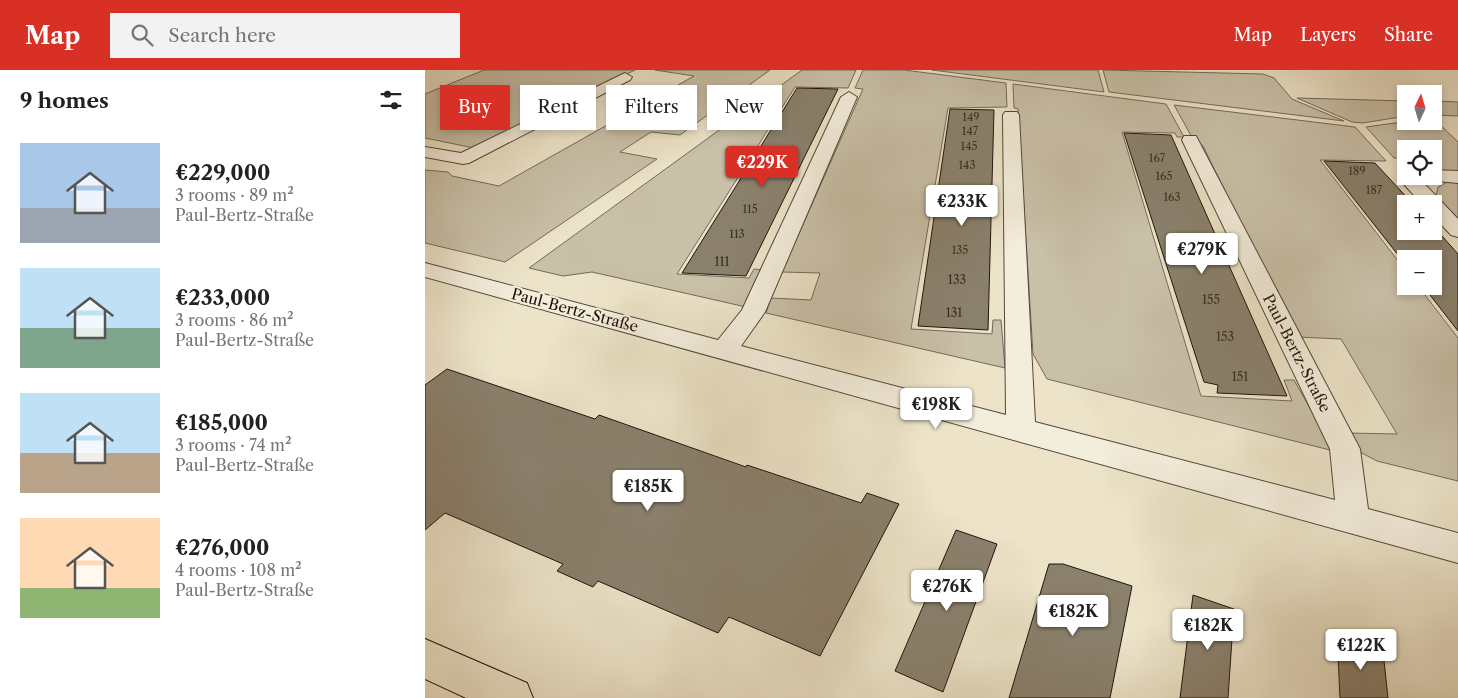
<!DOCTYPE html>
<html lang="en">
<head>
<meta charset="utf-8">
<style>
	:root { --surface:#fff; --page:#f2f2f2; --text:#222; --muted:#767676; --accent:#d93025 }
	body { margin:0; font-family:"Libre Caslon Text",serif; background:var(--page); color:var(--text); height:100vh; display:flex; flex-direction:column; font-size:19px; white-space:nowrap }
	* { box-sizing:border-box; margin:0 }
	p { font-size:16px; color:var(--muted) }
	.icon { flex:none; width:28px; height:28px; fill:none; stroke:currentColor; stroke-width:2; stroke-linecap:round; stroke-linejoin:round }
	.map { position:relative; flex:1; overflow:hidden }
	.sheet { display:flex; flex-direction:column; background:var(--surface); width:425px }
	.sheet>* { flex:none }
	.banner { position:absolute; left:15px; top:15px; width:475px; height:45px; display:flex; gap:10px }
	.needle { width:32px; rotate:4deg }
	.fabs { position:absolute; left:972px; top:15px; display:grid; gap:10px }
	.fabs a { display:grid; place-items:center; width:45px; height:45px; border-radius:0px; background:var(--surface); box-shadow:0 2px 8px #0003; font-size:25px }
	.price { position:absolute; translate:-50% -42px; padding:0 11px; border-radius:5px; background:#fff; color:#222; font-size:16px; line-height:32px; filter:drop-shadow(0 1px 2px #0008) }
	.price::after { content:''; position:absolute; left:50%; top:30px; width:15px; height:11px; margin-left:-8px; background:inherit; clip-path:polygon(0 0,100% 0,50% 100%) }
	.price.active { background:var(--accent); color:#fff }
	ul { padding:0; list-style:none }
	li { display:flex; align-items:center; gap:15px; height:125px; padding:0 20px }
	li span { display:grid; place-items:center; flex:none; width:140px; height:100px; border-radius:0px; color:#555 }
	li>.icon { margin-inline-start:auto }
	span .icon { width:60px; height:60px; fill:#fffc; stroke-width:1 }
	li b { font-size:21px }
	h2 { display:flex; justify-content:space-between; align-items:center; height:60px; padding:0 20px; font-size:21px }
	.pill { padding:0 18px; border-radius:0px; background:var(--surface); box-shadow:0 2px 8px #0003; font-size:18px; line-height:45px }
	.pill.active { background:var(--accent); color:#fff }
	header { display:flex; align-items:center; gap:30px; box-sizing:border-box; height:70px; padding:0 25px; background:var(--accent); color:#fff }
	header strong { font-size:24px }
	nav { display:flex; gap:28px; margin-inline-start:auto; font-size:18px }
	.search { width:350px; height:45px; background:var(--page); display:flex; align-items:center; gap:12px; box-sizing:border-box; padding:0 18px; border-radius:0px; color:var(--muted); font-size:19px }
	main { display:flex; flex:1; min-height:0 }
	.map>svg:first-child { display:block }
	.green { fill:#c9c0a8; stroke:#746a58 }
	.building { fill:#8a806c; stroke:#201409 }
	.lines { fill:none; stroke-linecap:round; stroke-linejoin:round }
	.minor-casing { stroke:#534839; stroke-width:2 }
	.major-casing { stroke:#201409; stroke-width:2 }
	.minor { fill:#f3eddb; fill-rule:evenodd }
	.major { fill:#ece3c8; fill-rule:evenodd }
	.labels { text-anchor:middle; dominant-baseline:central; stroke-width:4.5; stroke-linejoin:round; paint-order:stroke }
	.far-number-label { font-size:11px; fill:#3a2f22 }
	.number-label { font-size:12px; fill:#3a2f22 }
	.street-label { font-size:15px; fill:#201409; stroke:#f3eddb }
</style>
</head>
<body>
<header>
<strong>Map</strong>
<div class="search"><svg class="icon" aria-label="search" viewBox="0 0 24 24"><circle cx="10" cy="10" r="6"/><path d="M15 15l6 6"/></svg>Search here</div>
<nav><a>Map</a><a>Layers</a><a>Share</a></nav>
</header>
<main>
<section class="sheet">
<h2>9 homes<svg class="icon" aria-label="filters" viewBox="0 0 24 24"><path d="M4 7h16M4 17h16"/><circle cx="9" cy="7" r="2"/><circle cx="15" cy="17" r="2"/></svg></h2>
<ul>
<li><span style="background:linear-gradient(#a9c7e8 65%,#9aa5b1 0)"><svg class="icon" aria-label="home" viewBox="0 0 24 24"><path d="M3 11l9-7 9 7M6 9v11h12V9"/></svg></span><div><b>€229,000</b><p>3 rooms · 89 m²</p><p>Paul-Bertz-Straße</p></div></li>
<li><span style="background:linear-gradient(#bfe0f5 60%,#7fa58c 0)"><svg class="icon" aria-label="home" viewBox="0 0 24 24"><path d="M3 11l9-7 9 7M6 9v11h12V9"/></svg></span><div><b>€233,000</b><p>3 rooms · 86 m²</p><p>Paul-Bertz-Straße</p></div></li>
<li><span style="background:linear-gradient(#bfe0f5 60%,#b9a48a 0)"><svg class="icon" aria-label="home" viewBox="0 0 24 24"><path d="M3 11l9-7 9 7M6 9v11h12V9"/></svg></span><div><b>€185,000</b><p>3 rooms · 74 m²</p><p>Paul-Bertz-Straße</p></div></li>
<li><span style="background:linear-gradient(#ffd9b3 70%,#8fb573 0)"><svg class="icon" aria-label="home" viewBox="0 0 24 24"><path d="M3 11l9-7 9 7M6 9v11h12V9"/></svg></span><div><b>€276,000</b><p>4 rooms · 108 m²</p><p>Paul-Bertz-Straße</p></div></li>
</ul>
</section>
<div class="map">
<svg width="1033" height="628" viewBox="0 0 1033 628">
	<rect width="100%" height="100%" fill="#ece3c8"/>
	<filter id="stains"><feTurbulence type="fractalNoise" baseFrequency=".004" numOctaves="4"/><feColorMatrix values="0 0 0 0 .2 0 0 0 0 .09 0 0 0 0 .02 0 0 0 .5 -.17"/></filter>
	<radialGradient id="worn" r=".72"><stop offset=".6" stop-color="#630" stop-opacity="0"/><stop offset="1" stop-color="#630" stop-opacity=".3"/></radialGradient>
	<path class="green" d="M 59,0 L 210,0 L 49,78 L 0,68 L 0,24 Z
		M 230,0 L 345,0 L 255,65 L 226,62 L 195,82 L 232,89 L 80,192 L 0,173 L 0,100 L 23,102 L 27,106 L 74,116 L 269,6 Z
		M 377,0 L 431,0 L 423,18 L 370,17 L 252,204 L 324,208 L 329,199 L 339,200 L 321,237 L 167,202 L 138,206 L 104,198 Z
		M 438,0 L 479,0 L 581,13 L 582,37 L 523,38 L 486,259 L 567,264 L 568,250 L 576,250 L 580,298 L 341,243 L 346,228 L 386,230 L 395,203 L 357,202 L 438,19 L 430,18 Z
		M 507,0 L 673,0 L 679,22 Z
		M 678,0 L 838,4 L 849,8 L 867,29 L 919,51 L 684,22 Z
		M 588,14 L 741,34 L 759,67 L 752,67 L 750,63 L 697,62 L 776,326 L 867,331 L 859,310 L 869,310 L 909,381 L 622,309 L 608,284 L 593,39 L 589,38 Z
		M 872,28 L 981,31 L 981,46 L 938,53 L 927,52 Z
		M 1009,31 L 1033,32 L 1033,46 L 1009,45 Z
		M 749,35 L 930,57 L 961,91 L 895,90 L 981,201 L 981,216 L 993,216 L 1033,268 L 1033,411 L 952,391 L 935,382 L 922,363 L 972,364 L 916,269 L 872,267 L 778,76 L 768,69 Z
		M 1009,49 L 1033,72 L 1033,104 L 1009,102 L 1009,79 L 981,79 L 981,88 L 969,88 L 941,57 L 984,51 L 1009,51 Z
		M 1024,111 L 1033,111 L 1033,148 L 1011,126 L 1013,117 Z"/>
	<path class="building" d="M 372,18 L 413,19 L 321,206 L 257,203 Z
		M 525,39 L 569,40 L 563,260 L 493,256 Z
		M 699,63 L 746,65 L 862,326 L 792,323 L 793,315 L 779,312 Z
		M 899,91 L 950,93 L 988,134 L 981,134 L 981,161 L 1009,161 L 1009,157 L 1033,184 L 1033,261 L 998,216 L 1009,216 L 1009,189 L 981,189 L 981,195 Z
		M 22,299 L 170,349 L 174,345 L 321,397 L 322,395 L 436,433 L 442,423 L 474,434 L 395,586 L 304,547 L 293,563 L 173,511 L 168,517 L 132,501 L 138,494 L 20,443 L 0,460 L 0,315 Z
		M 531,460 L 572,474 L 518,622 L 470,601 Z
		M 624,494 L 638,494 L 707,516 L 685,628 L 584,628 Z
		M 768,525 L 809,539 L 803,628 L 755,628 Z
		M 912,565 L 958,581 L 963,628 L 915,628 Z"/>
	<g class="lines">
		<g class="minor-casing">
			<path id="minor" d="M 200,3 L 207,7 L 205,10 L 44,93 L 38,94 L 0,87 L 0,77 L 36,83 Z
				M 424,22 L 432,27 L 340,242 L 316,276 L 581,345 L 578,45 L 580,42 L 592,42 L 594,45 L 610,352 L 910,430 L 905,379 L 757,70 L 759,66 L 771,66 L 935,379 L 943,439 L 1033,463 L 1033,493 L 0,207 L 0,193 L 293,270 L 317,240 L 416,27 Z
				M 1009,100 L 1033,101 L 1033,113 L 1002,110 L 1000,106 L 1009,106 Z
				M 981,101 L 981,106 L 992,106 L 1033,149 L 1033,167 L 1026,165 L 1009,147 L 1009,134 L 997,134 L 975,110 L 973,106 L 975,102 Z"/>
		</g>
		<g class="major-casing">
			<path id="major" d="M 0,569 L 102,613 L 108,628 L 41,628 L 0,609 Z"/>
		</g>
		<use href="#minor" class="minor"/>
		<use href="#major" class="major"/>
	</g>
	<g class="labels">
		<g class="far-number-label">
			<text x="546" y="47">149</text>
			<text x="545" y="61">147</text>
			<text x="544" y="76">145</text>
			<text x="732" y="88">167</text>
			<text x="542" y="95">143</text>
			<text x="932" y="101">189</text>
			<text x="739" y="106">165</text>
			<text x="949" y="120">187</text>
			<text x="747" y="127">163</text>
			<text x="325" y="139">115</text>
			<text x="312" y="164">113</text>
			<text x="535" y="180">135</text>
		</g>
		<g class="number-label">
			<text x="297" y="191">111</text>
			<text x="532" y="209">133</text>
			<text x="786" y="229">155</text>
			<text x="529" y="242">131</text>
			<text x="800" y="266">153</text>
			<text x="815" y="306">151</text>
		</g>
		<g class="street-label">
			<text transform="translate(150 240) rotate(15)">Paul-Bertz-Straße</text>
			<text transform="translate(872 283) rotate(63)">Paul-Bertz-Straße</text>
		</g>
	</g>
	<rect width="100%" height="100%" filter="url(#stains)"/>
	<rect width="100%" height="100%" fill="url(#worn)"/>
</svg>
<div class="fabs">
<a><svg class="needle" viewBox="-14 -14 28 28"><path d="M0-13l5 13h-10z" fill="#e53935"/><path d="M0 13l5-13h-10z" fill="#767676"/></svg></a>
<a><svg class="icon" aria-label="locate" viewBox="0 0 24 24"><circle cx="12" cy="12" r="6"/><path d="M12 2v4M12 18v4M2 12h4M18 12h4"/></svg></a>
<a>+</a>
<a>−</a>
</div>
<b class="price active" style="left:337px;top:118px">€229K</b>
<b class="price" style="left:537px;top:157px">€233K</b>
<b class="price" style="left:777px;top:205px">€279K</b>
<b class="price" style="left:511px;top:360px">€198K</b>
<b class="price" style="left:223px;top:442px">€185K</b>
<b class="price" style="left:522px;top:542px">€276K</b>
<b class="price" style="left:648px;top:567px">€182K</b>
<b class="price" style="left:783px;top:581px">€182K</b>
<b class="price" style="left:936px;top:601px">€122K</b>
<div class="banner">
<a class="pill active">Buy</a>
<a class="pill">Rent</a>
<a class="pill">Filters</a>
<a class="pill">New</a>
</div>
</div>
</main>
</body>
</html>
